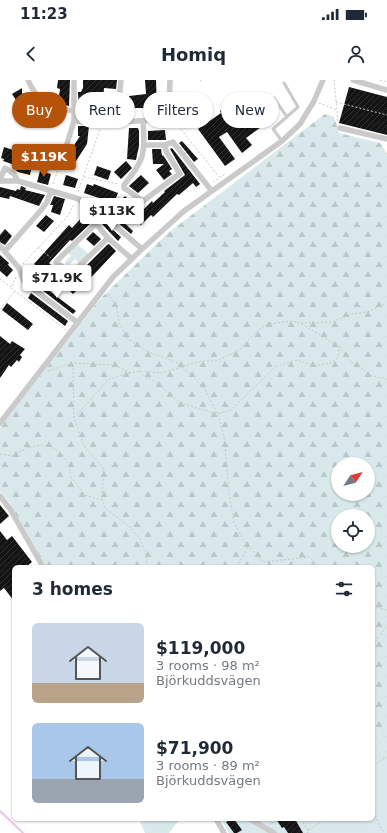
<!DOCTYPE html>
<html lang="en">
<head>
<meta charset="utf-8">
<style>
	:root { --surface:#fff; --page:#f2f2f3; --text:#1f2937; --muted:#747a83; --accent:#b45309 }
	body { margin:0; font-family:"DejaVu Sans",sans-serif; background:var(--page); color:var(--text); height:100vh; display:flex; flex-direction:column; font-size:15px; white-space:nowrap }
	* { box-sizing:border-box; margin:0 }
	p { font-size:13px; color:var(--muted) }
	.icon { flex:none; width:22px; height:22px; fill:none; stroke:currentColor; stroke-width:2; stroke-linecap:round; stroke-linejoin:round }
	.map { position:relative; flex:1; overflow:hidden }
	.sheet { position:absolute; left:12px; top:485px; width:363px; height:256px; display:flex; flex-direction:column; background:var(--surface); border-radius:6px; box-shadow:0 1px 3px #0004 }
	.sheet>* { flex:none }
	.banner { position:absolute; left:12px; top:12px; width:363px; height:36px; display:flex; gap:8px }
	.needle { width:26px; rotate:54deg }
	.tools { position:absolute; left:331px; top:377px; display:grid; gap:8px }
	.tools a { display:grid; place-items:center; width:44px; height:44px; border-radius:50%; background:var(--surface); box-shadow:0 1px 3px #0004; font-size:20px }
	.price { position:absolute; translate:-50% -34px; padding:0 9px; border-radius:4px; background:#fff; color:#222; font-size:13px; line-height:26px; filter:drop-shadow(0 1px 2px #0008) }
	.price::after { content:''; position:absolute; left:50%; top:24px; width:12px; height:9px; margin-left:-6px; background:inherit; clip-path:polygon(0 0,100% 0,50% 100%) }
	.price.on { background:var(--accent); color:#fff }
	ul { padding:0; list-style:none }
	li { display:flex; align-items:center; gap:12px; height:100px; padding:0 20px }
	li span { display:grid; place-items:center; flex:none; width:112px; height:80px; border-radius:6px; color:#555 }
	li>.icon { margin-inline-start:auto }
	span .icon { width:48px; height:48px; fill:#fffc; stroke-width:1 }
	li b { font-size:17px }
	h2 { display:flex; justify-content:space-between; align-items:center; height:48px; padding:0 20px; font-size:17px }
	.pill { padding:0 14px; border-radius:18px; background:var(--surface); box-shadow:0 1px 3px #0004; font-size:14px; line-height:36px }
	.pill.on { background:var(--accent); color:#fff }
	.status { display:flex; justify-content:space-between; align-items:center; height:28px; padding:0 20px; background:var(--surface); direction:ltr }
	.status svg { height:11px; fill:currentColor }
	header { display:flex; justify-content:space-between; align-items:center; height:52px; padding:0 20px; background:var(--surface); font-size:18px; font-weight:800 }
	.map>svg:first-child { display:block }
	.green { fill:#d9e9eb }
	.forest { fill:url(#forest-firs); fill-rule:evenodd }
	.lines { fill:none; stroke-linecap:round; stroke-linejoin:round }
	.stream { stroke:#ecc4eb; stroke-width:2 }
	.building { fill:url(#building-hatch) }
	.path { stroke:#c7c7c7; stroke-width:1; stroke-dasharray:2 2; stroke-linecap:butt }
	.lane { stroke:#cacaca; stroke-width:3 }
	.street { stroke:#cacaca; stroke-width:5.5 }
</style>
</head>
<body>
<div class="status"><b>11:23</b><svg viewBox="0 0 49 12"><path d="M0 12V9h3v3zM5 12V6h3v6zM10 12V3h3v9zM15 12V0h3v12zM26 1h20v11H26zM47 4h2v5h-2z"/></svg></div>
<header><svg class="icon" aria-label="back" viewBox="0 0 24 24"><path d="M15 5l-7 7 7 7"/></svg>Homiq<svg class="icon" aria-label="person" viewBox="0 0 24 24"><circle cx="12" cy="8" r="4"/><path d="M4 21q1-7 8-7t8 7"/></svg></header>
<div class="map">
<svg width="387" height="753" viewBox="0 0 387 753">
	<defs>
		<pattern id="forest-firs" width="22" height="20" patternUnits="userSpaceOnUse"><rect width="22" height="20" fill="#d9e9eb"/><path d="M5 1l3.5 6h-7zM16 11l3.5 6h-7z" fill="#bbc8ca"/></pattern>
		<pattern id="building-hatch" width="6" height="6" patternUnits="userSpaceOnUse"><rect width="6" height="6" fill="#141414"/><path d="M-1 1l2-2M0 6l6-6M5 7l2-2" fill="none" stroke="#2e2e2e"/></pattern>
	</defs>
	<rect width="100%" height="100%" fill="#fff"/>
	<path class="green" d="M 77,164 L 89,174 L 80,184 L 75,179 L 68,186 L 65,182 L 71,176 L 68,173 Z
		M 373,643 L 387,670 L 387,753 L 229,753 L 222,741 L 225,739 L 373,739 Z
		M 139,739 L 180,739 L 169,753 L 145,753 Z"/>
	<path class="forest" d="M 325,34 L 334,37 L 339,53 L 380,63 L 387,74 L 387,670 L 373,643 L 373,487 L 46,487 L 9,422 L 0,411 L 0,347 L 100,219 L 168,153 ZM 338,384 L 368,384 L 368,414 L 338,414 ZM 338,436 L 368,436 L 368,466 L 338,466 Z"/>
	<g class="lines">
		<path class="stream" d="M 0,731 L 23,753"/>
	</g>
	<path class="building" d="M 58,0 L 70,0 L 69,26 L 58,23 L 60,9 L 57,8 Z
		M 83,0 L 117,0 L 116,9 L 104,8 L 103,25 L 93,24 L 93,38 L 82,37 L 82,33 L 79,33 L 78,12 L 81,12 L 83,8 Z
		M 145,0 L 156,0 L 157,28 L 129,28 L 129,16 L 146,14 Z
		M 349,7 L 387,17 L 387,55 L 339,43 Z
		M 22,8 L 22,14 L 24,13 L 29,21 L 20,26 L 12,14 Z
		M 32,24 L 41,31 L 35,40 L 25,32 Z
		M 228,25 L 236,37 L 233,39 L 239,47 L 264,29 L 272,39 L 246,58 L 252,65 L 242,73 L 227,52 L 219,57 L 235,79 L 225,86 L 198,49 L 221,33 L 220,31 Z
		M 78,46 L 89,46 L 87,64 L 76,81 L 67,76 L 80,56 L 78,56 Z
		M 129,48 L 138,48 L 139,51 L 139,66 L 136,80 L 127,79 Z
		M 165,50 L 166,60 L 148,60 L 148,51 Z
		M 182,61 L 198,79 L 194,82 L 179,63 Z
		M 4,67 L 16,71 L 13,79 L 32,85 L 30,95 L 18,92 L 14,89 L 15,85 L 3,81 L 4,79 L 1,78 Z
		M 172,68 L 200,104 L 196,107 L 193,103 L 179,115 L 177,114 L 153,137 L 151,135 L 141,145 L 118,123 L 125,116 L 138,129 L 139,128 L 142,131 L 152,121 L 153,123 L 165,112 L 164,111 L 185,95 L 170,69 Z
		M 152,69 L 161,69 L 162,76 L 163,75 L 172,89 L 169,91 L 172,94 L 164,100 L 156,90 L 164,84 L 153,84 Z
		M 126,81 L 132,88 L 121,99 L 114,92 Z
		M 97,86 L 111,91 L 108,100 L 94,95 Z
		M 40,91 L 51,94 L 48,105 L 37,102 Z
		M 66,95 L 78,99 L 75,108 L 63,105 Z
		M 141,95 L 149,103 L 138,113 L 129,106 Z
		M 87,104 L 93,106 L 94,104 L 118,113 L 114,123 L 84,113 Z
		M 21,106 L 26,108 L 25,110 L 45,115 L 39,126 L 10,116 L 9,119 L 0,117 L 0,107 L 16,111 L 17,109 L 20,110 Z
		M 54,116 L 65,119 L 60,135 L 51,132 L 53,125 L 50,125 Z
		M 113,132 L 133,151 L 131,154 L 110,136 Z
		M 85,134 L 91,143 L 72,161 L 70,160 L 49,183 L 67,200 L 69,198 L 72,200 L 107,165 L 109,164 L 116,171 L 84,205 L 83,204 L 73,214 L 61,202 L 59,206 L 45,195 L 46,194 L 34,184 L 69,145 L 72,148 Z
		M 46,135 L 54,141 L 44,152 L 36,146 Z
		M 104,142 L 121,157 L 118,161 L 102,144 Z
		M 5,149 L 12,156 L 5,165 L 0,162 L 0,155 Z
		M 93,152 L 101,159 L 94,166 L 86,159 Z
		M 0,175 L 9,183 L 8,185 L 13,190 L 7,197 L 0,191 Z
		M 39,203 L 76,231 L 73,234 L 37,206 Z
		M 31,213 L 68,241 L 65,246 L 28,218 Z
		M 7,223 L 33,244 L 28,250 L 2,230 Z
		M 0,256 L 10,264 L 12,261 L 25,269 L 20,275 L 22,277 L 19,282 L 17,280 L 11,287 L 9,285 L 0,298 Z
		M 0,425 L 9,436 L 0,444 Z
		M 0,451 L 7,460 L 12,456 L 32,482 L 26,487 L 14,487 L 14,521 L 4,508 L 0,511 Z
		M 232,739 L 234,739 L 242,750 L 237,753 L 234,753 L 226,742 Z
		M 276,739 L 295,739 L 303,753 L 288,753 L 284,747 L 282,748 Z"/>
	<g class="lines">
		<path class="path" d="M 200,0 L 202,2
			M 380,0 L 387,2
			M 336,22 L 387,35
			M 319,23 L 337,30 L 334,0
			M 337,31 L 338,43
			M 176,43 L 219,97
			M 84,97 L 118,104
			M 213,102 L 225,94
			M 53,104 L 64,72
			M 78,112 L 100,49
			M 109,131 L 121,114
			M 38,167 L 51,178
			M 23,184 L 67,137 L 74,124
			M 16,197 L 11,208 L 66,250
			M 0,199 L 11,207
			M 108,214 L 116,225 L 119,243 L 128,259 L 149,272 L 180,284 L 205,309 L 219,338 L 224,356 L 229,412 L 234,443 L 244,461 L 263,482 L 309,477 L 321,487
			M 0,229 L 15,211
			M 301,243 L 332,242 L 352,234 L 367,232 L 385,224
			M 73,284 L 74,338 L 84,366 L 104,389 L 102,420
			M 48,291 L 73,283 L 114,285 L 131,293 L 139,291 L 161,293 L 201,281 L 217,281 L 239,270 L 258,250 L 268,244 L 291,241 L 300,243 L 340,267 L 353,285 L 362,288 L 368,295 L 387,299
			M 139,291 L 144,296 L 155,301 L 180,323 L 217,334 L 231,330 L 275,287 L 297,280 L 315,286 L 330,283 L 337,279 L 340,267
			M 74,338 L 109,299 L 131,293
			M 0,374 L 13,376 L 26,368 L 41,365 L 50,366 L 62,374 L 70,387 L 70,396 L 85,415 L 102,420 L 105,428 L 130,447 L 140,459 L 147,478 L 146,487
			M 237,487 L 248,466
			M 373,526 L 387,530
			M 373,565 L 387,545
			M 373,686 L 387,677
			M 373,732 L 384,753
			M 301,739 L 309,752 L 307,753
			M 272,744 L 272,739
			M 308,750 L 326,739"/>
		<path class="lane" d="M 274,18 L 287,37
			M 282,61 L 273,49 L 298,27 L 284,3"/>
		<path class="street" d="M 28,0 C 37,22 51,27 73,31
			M 74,0 L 74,41 L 102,43 L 173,39
			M 353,0 L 387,10
			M 169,29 L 170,0
			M 143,41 C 145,75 145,79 124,105 L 124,108 L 143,121 L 178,95 L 180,94 L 166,71 L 165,65 L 173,62 L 211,110
			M 117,42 L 121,0
			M 340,48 L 387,59
			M 144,65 L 165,65
			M 66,67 L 74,41
			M 0,99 L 5,88 L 14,94 L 18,101
			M 0,101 L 18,101 L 79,119 L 92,135 L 96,144 L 108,158 L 132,179
			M 108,158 L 71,194 L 56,182 C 72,165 88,152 104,136 L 142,169
			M 0,166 L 19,188 L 24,202 L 78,243
			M 5,171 L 42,129 L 47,122 L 51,111
			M 0,343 L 113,197 L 142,169 L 184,131 L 282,61 L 300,44 L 314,21 L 323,0
			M 0,416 L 10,429 L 43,487
			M 216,739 L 224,753
			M 250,739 L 274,753"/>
	</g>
</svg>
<div class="tools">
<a><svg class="needle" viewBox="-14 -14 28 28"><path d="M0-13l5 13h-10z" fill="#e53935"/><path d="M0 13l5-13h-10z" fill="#747a83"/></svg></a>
<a><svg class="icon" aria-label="locate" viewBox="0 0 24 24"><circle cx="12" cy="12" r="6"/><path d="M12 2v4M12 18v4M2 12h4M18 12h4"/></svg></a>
</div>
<b class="price on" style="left:44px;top:98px">$119K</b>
<b class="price" style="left:112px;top:152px">$113K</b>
<b class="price" style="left:57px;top:219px">$71.9K</b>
<div class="banner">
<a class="pill on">Buy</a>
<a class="pill">Rent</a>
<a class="pill">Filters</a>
<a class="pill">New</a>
</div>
<section class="sheet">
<h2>3 homes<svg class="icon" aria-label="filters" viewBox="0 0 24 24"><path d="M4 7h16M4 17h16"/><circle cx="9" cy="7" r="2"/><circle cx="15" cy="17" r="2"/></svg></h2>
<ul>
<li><span style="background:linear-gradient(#c9d6e8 75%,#b9a48a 0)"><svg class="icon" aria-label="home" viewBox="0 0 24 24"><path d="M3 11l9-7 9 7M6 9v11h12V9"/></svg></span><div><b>$119,000</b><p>3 rooms · 98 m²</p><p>Björkuddsvägen</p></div></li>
<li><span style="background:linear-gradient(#a9c7e8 70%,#9aa5b1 0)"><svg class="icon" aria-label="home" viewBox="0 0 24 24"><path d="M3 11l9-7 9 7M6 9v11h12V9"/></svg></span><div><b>$71,900</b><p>3 rooms · 89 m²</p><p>Björkuddsvägen</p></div></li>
</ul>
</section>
</div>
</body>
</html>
